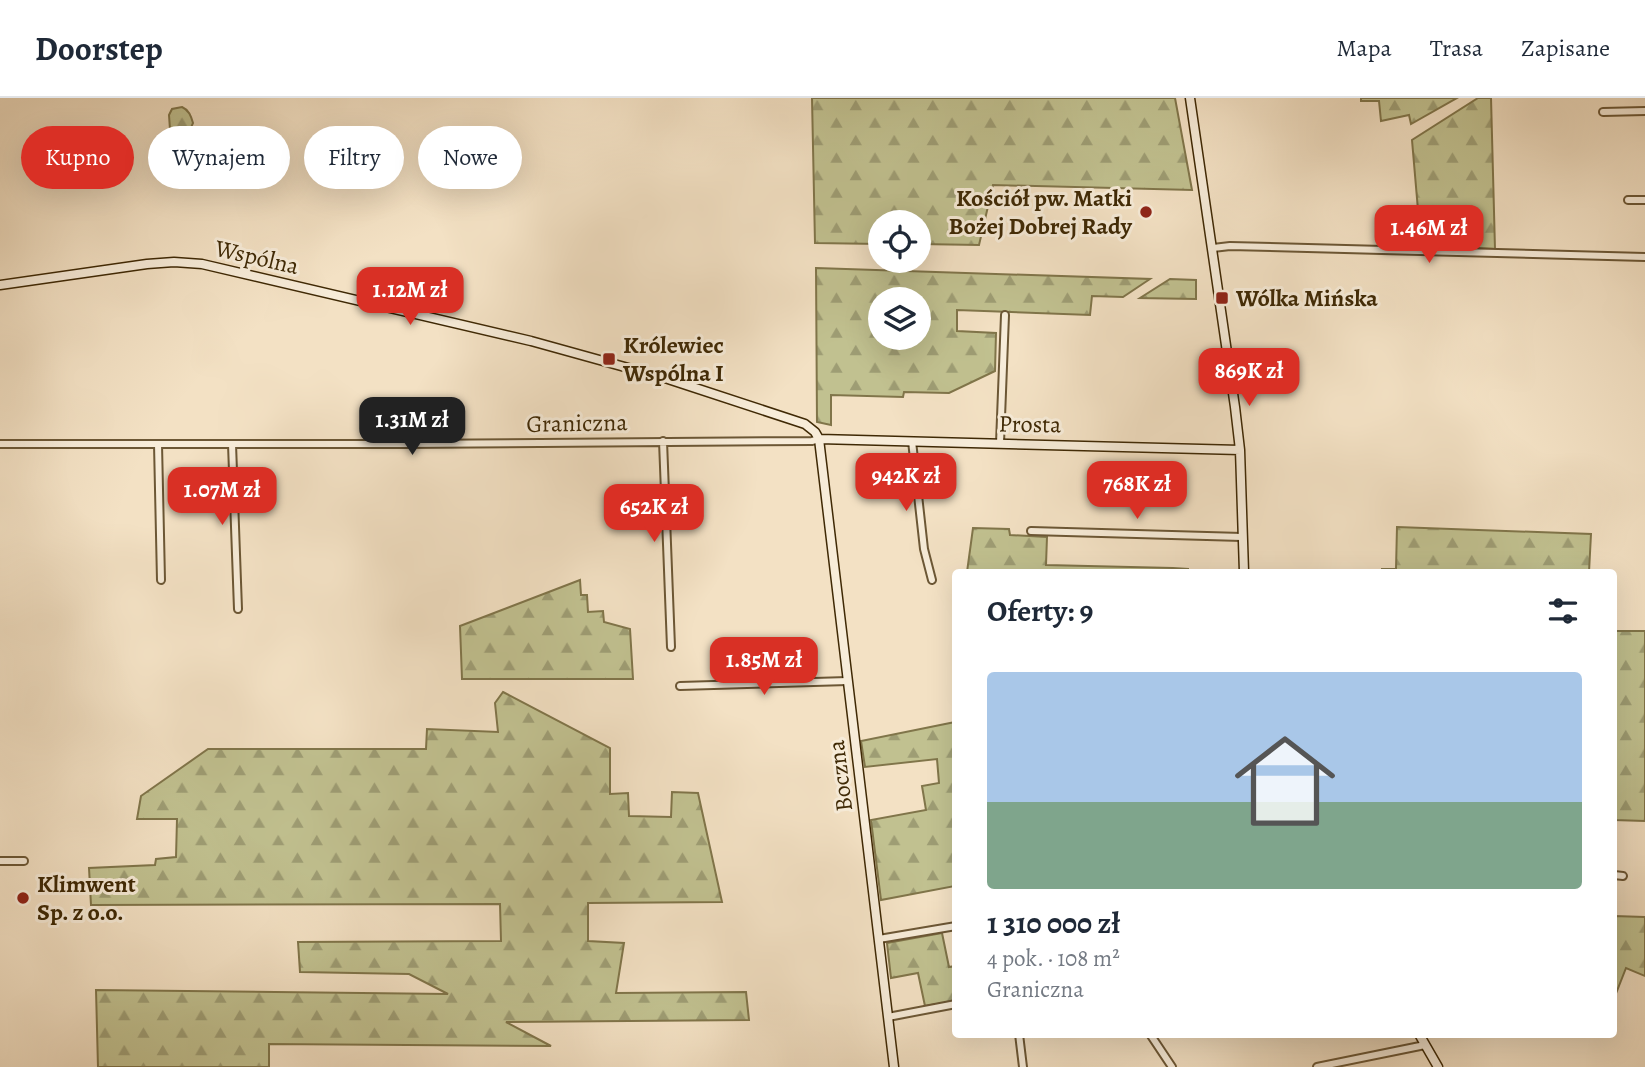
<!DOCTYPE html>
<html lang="pl">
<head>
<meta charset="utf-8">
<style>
	:root { --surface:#fff; --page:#f6f6f7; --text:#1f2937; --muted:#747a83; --line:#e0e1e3; --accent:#d93025 }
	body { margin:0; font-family:Alegreya,serif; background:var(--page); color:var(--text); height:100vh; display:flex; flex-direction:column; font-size:26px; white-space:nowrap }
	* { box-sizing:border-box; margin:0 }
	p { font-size:23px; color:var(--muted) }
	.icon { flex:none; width:38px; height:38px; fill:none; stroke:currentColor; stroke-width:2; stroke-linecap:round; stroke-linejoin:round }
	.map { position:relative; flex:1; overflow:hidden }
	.drawer { position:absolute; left:952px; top:471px; width:665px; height:469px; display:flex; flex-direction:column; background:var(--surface); border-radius:7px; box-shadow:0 7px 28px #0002 }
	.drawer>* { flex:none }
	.hud { position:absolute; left:21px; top:28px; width:665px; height:63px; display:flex; gap:14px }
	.fabs { position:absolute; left:868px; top:112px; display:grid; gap:14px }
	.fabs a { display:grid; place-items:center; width:63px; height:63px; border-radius:50%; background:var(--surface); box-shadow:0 7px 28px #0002; font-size:35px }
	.price { position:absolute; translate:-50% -60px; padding:0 16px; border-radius:14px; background:var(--accent); color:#fff; font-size:23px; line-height:46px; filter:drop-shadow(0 2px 4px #0008) }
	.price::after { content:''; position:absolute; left:50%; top:42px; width:21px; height:16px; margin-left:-10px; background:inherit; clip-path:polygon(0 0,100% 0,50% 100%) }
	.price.on { background:#222; color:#fff }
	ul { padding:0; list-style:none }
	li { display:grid; align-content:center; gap:14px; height:371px; padding:0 35px }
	li span { display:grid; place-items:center; height:217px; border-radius:7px; color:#555 }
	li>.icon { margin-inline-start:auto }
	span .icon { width:126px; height:126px; fill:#fffc; stroke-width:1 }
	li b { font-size:30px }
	h2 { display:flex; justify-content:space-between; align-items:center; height:84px; padding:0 35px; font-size:30px }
	.tag { padding:0 24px; border-radius:32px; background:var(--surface); box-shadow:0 7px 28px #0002; font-size:24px; line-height:63px }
	.tag.on { background:var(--accent); color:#fff }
	header { display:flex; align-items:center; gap:42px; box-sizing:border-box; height:98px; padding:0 35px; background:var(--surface); border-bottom:2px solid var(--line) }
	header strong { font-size:33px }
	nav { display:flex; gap:38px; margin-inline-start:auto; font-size:24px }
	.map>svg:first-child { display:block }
	.forest { fill:url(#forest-firs); stroke:#80754a; stroke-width:2; fill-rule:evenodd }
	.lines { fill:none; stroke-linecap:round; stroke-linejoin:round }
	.street-casing { stroke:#6c5735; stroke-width:10 }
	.secondary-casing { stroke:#3f2905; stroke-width:11 }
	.street { stroke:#f7ecd9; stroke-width:6 }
	.secondary { stroke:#f7ecd9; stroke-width:8 }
	.poi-dot { fill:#8f2418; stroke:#f7ecd9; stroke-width:2.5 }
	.labels { text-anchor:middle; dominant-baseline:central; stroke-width:6; stroke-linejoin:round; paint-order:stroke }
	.poi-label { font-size:24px; font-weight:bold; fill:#3f2905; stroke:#f7ecd9; text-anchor:start }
	.street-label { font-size:24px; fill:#3f2905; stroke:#f7ecd9 }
</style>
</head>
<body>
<header>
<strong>Doorstep</strong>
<nav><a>Mapa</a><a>Trasa</a><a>Zapisane</a></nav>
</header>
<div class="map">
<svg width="1645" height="969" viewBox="0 0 1645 969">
	<defs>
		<pattern id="forest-firs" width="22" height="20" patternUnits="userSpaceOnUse" patternTransform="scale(1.75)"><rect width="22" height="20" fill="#c1c190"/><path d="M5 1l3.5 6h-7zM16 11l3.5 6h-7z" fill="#9e9d74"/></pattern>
	</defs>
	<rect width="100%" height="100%" fill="#f3e1c4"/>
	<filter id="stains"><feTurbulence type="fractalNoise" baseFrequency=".00286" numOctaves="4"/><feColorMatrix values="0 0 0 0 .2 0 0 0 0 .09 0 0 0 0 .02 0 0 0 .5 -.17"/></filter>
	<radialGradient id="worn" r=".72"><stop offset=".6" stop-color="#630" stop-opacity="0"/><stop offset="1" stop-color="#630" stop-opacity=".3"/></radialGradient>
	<path class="forest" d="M 812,0 L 1175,0 L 1192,92 L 993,87 L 979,147 L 919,146 L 919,124 L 880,124 L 880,146 L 815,145 Z
		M 1361,0 L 1457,0 L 1411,26 L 1409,17 L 1381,23 L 1379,3 L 1361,3 Z
		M 1478,0 L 1491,0 L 1495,151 L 1421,147 L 1412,42 Z
		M 182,9 C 189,12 191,18 193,25 C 186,38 195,37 197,48 C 198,51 196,54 196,58 L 191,61 L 183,59 L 183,39 L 179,41 L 174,47 L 171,46 L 169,17 L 172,11 Z
		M 816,170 L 1150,181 L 1123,199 L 1092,198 L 1090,217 L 957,212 L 957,233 L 996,235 L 995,273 L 949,295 L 904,294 L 903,299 L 831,297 L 831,327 L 817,324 ZM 880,201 L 919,201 L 919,240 L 880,240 Z
		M 1170,181 L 1196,182 L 1196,201 L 1140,200 Z
		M 1397,429 L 1591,436 L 1589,474 L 1382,474 L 1382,471 L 1396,471 Z
		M 973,430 L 1009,431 L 1010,437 L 1047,439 L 1046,467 L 1173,470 L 1188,471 L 1188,474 L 967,474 Z
		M 580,482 L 581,497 L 587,497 L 588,514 L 603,513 L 604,524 L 630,531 L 633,581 L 462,581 L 460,528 Z
		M 1614,533 L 1645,533 L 1645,723 L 1614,722 Z
		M 503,594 L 610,650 L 610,696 L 628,695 L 629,718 L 671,719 L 672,694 L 698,695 L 722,804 L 588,805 L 588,843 L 624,845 L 616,895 L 746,894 L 749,922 L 506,924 L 551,948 L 269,946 L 269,969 L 98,969 L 96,892 L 448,896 L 409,876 L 300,874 L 298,844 L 501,843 L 500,806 L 91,807 L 89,770 L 155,767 L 156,761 L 176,759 L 177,721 L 137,721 L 141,698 L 208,651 L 426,651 L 427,631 L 498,634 L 495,605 Z
		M 955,624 L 955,788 L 881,802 L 871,722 L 926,712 L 922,688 L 939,685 L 937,661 L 865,669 L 861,643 Z
		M 1614,818 L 1645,819 L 1645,878 L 1626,870 L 1615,898 L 1614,897 Z
		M 942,835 L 949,869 L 955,868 L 955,903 L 925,908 L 918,875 L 891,880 L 887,845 Z"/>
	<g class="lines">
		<g class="street-casing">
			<path id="street" d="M 1603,14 L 1645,13
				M 1628,102 L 1645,102
				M 1213,150 L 1230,148 L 1645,159
				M 663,343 L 671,549
				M 912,343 L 924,451 L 932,482
				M 1000,345 L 1005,217
				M 0,346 L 402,346 L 812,343 L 819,341
				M 158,346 L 161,482
				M 232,346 L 238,511
				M 1031,433 L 1242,439
				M 680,588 L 848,583
				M 0,763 L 24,763
				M 1614,777 L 1623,778
				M 879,841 L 956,828
				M 888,919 L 956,906
				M 1019,936 L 1023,969
				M 1150,936 L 1172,969
				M 1317,969 L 1425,947"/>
		</g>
		<g class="secondary-casing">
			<path id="secondary" d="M 1190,0 L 1235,309 L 1240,352 L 1244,474
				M 0,187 L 147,166 L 174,164 L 202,166 L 531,243 L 668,281 L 805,326 L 815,334 L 819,341 L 894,969
				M 819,341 L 1240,352
				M 1419,936 L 1438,969"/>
		</g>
		<use href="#street" class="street"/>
		<use href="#secondary" class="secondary"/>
	</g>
	<g class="poi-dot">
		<circle cx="1146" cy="114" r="7"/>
		<rect x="1215" y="193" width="14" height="14" rx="3.5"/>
		<rect x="602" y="254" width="14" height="14" rx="3.5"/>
		<circle cx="23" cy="800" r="7"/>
	</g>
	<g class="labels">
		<g class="poi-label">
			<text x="1132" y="100" text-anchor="end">Kościół pw. Matki<tspan x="1132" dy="28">Bożej Dobrej Rady</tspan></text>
			<text x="1236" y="200">Wólka Mińska</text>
			<text x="623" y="247">Królewiec<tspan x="623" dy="28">Wspólna I</tspan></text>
			<text x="37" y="786">Klimwent<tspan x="37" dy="28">Sp. z o.o.</tspan></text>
		</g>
		<g class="street-label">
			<text transform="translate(257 159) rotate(13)">Wspólna</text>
			<text transform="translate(577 325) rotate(-1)">Graniczna</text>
			<text transform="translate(1030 326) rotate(1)">Prosta</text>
			<text transform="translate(840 678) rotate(-97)">Boczna</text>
		</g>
	</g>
	<rect width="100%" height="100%" filter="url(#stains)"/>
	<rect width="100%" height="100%" fill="url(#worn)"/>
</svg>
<div class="fabs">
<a><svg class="icon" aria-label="locate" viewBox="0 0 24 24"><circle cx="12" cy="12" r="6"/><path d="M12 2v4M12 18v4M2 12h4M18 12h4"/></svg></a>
<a><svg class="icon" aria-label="layers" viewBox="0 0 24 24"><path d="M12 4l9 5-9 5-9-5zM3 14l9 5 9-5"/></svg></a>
</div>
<b class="price" style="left:1429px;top:167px">1.46M zł</b>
<b class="price" style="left:410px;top:229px">1.12M zł</b>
<b class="price" style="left:1249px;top:310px">869K zł</b>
<b class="price on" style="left:412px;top:359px">1.31M zł</b>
<b class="price" style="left:906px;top:415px">942K zł</b>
<b class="price" style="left:1137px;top:423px">768K zł</b>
<b class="price" style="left:222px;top:429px">1.07M zł</b>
<b class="price" style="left:654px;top:446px">652K zł</b>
<b class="price" style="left:764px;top:599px">1.85M zł</b>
<div class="hud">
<a class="tag on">Kupno</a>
<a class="tag">Wynajem</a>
<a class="tag">Filtry</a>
<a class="tag">Nowe</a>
</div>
<section class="drawer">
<h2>Oferty: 9<svg class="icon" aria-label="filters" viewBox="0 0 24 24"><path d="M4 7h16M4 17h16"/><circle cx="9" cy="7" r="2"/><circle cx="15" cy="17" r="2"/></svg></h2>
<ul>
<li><span style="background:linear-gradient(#a9c7e8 60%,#7fa58c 0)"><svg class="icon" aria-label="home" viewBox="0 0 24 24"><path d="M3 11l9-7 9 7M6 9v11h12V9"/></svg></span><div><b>1 310 000 zł</b><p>4 pok. · 108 m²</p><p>Graniczna</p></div></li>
</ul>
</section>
</div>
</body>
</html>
